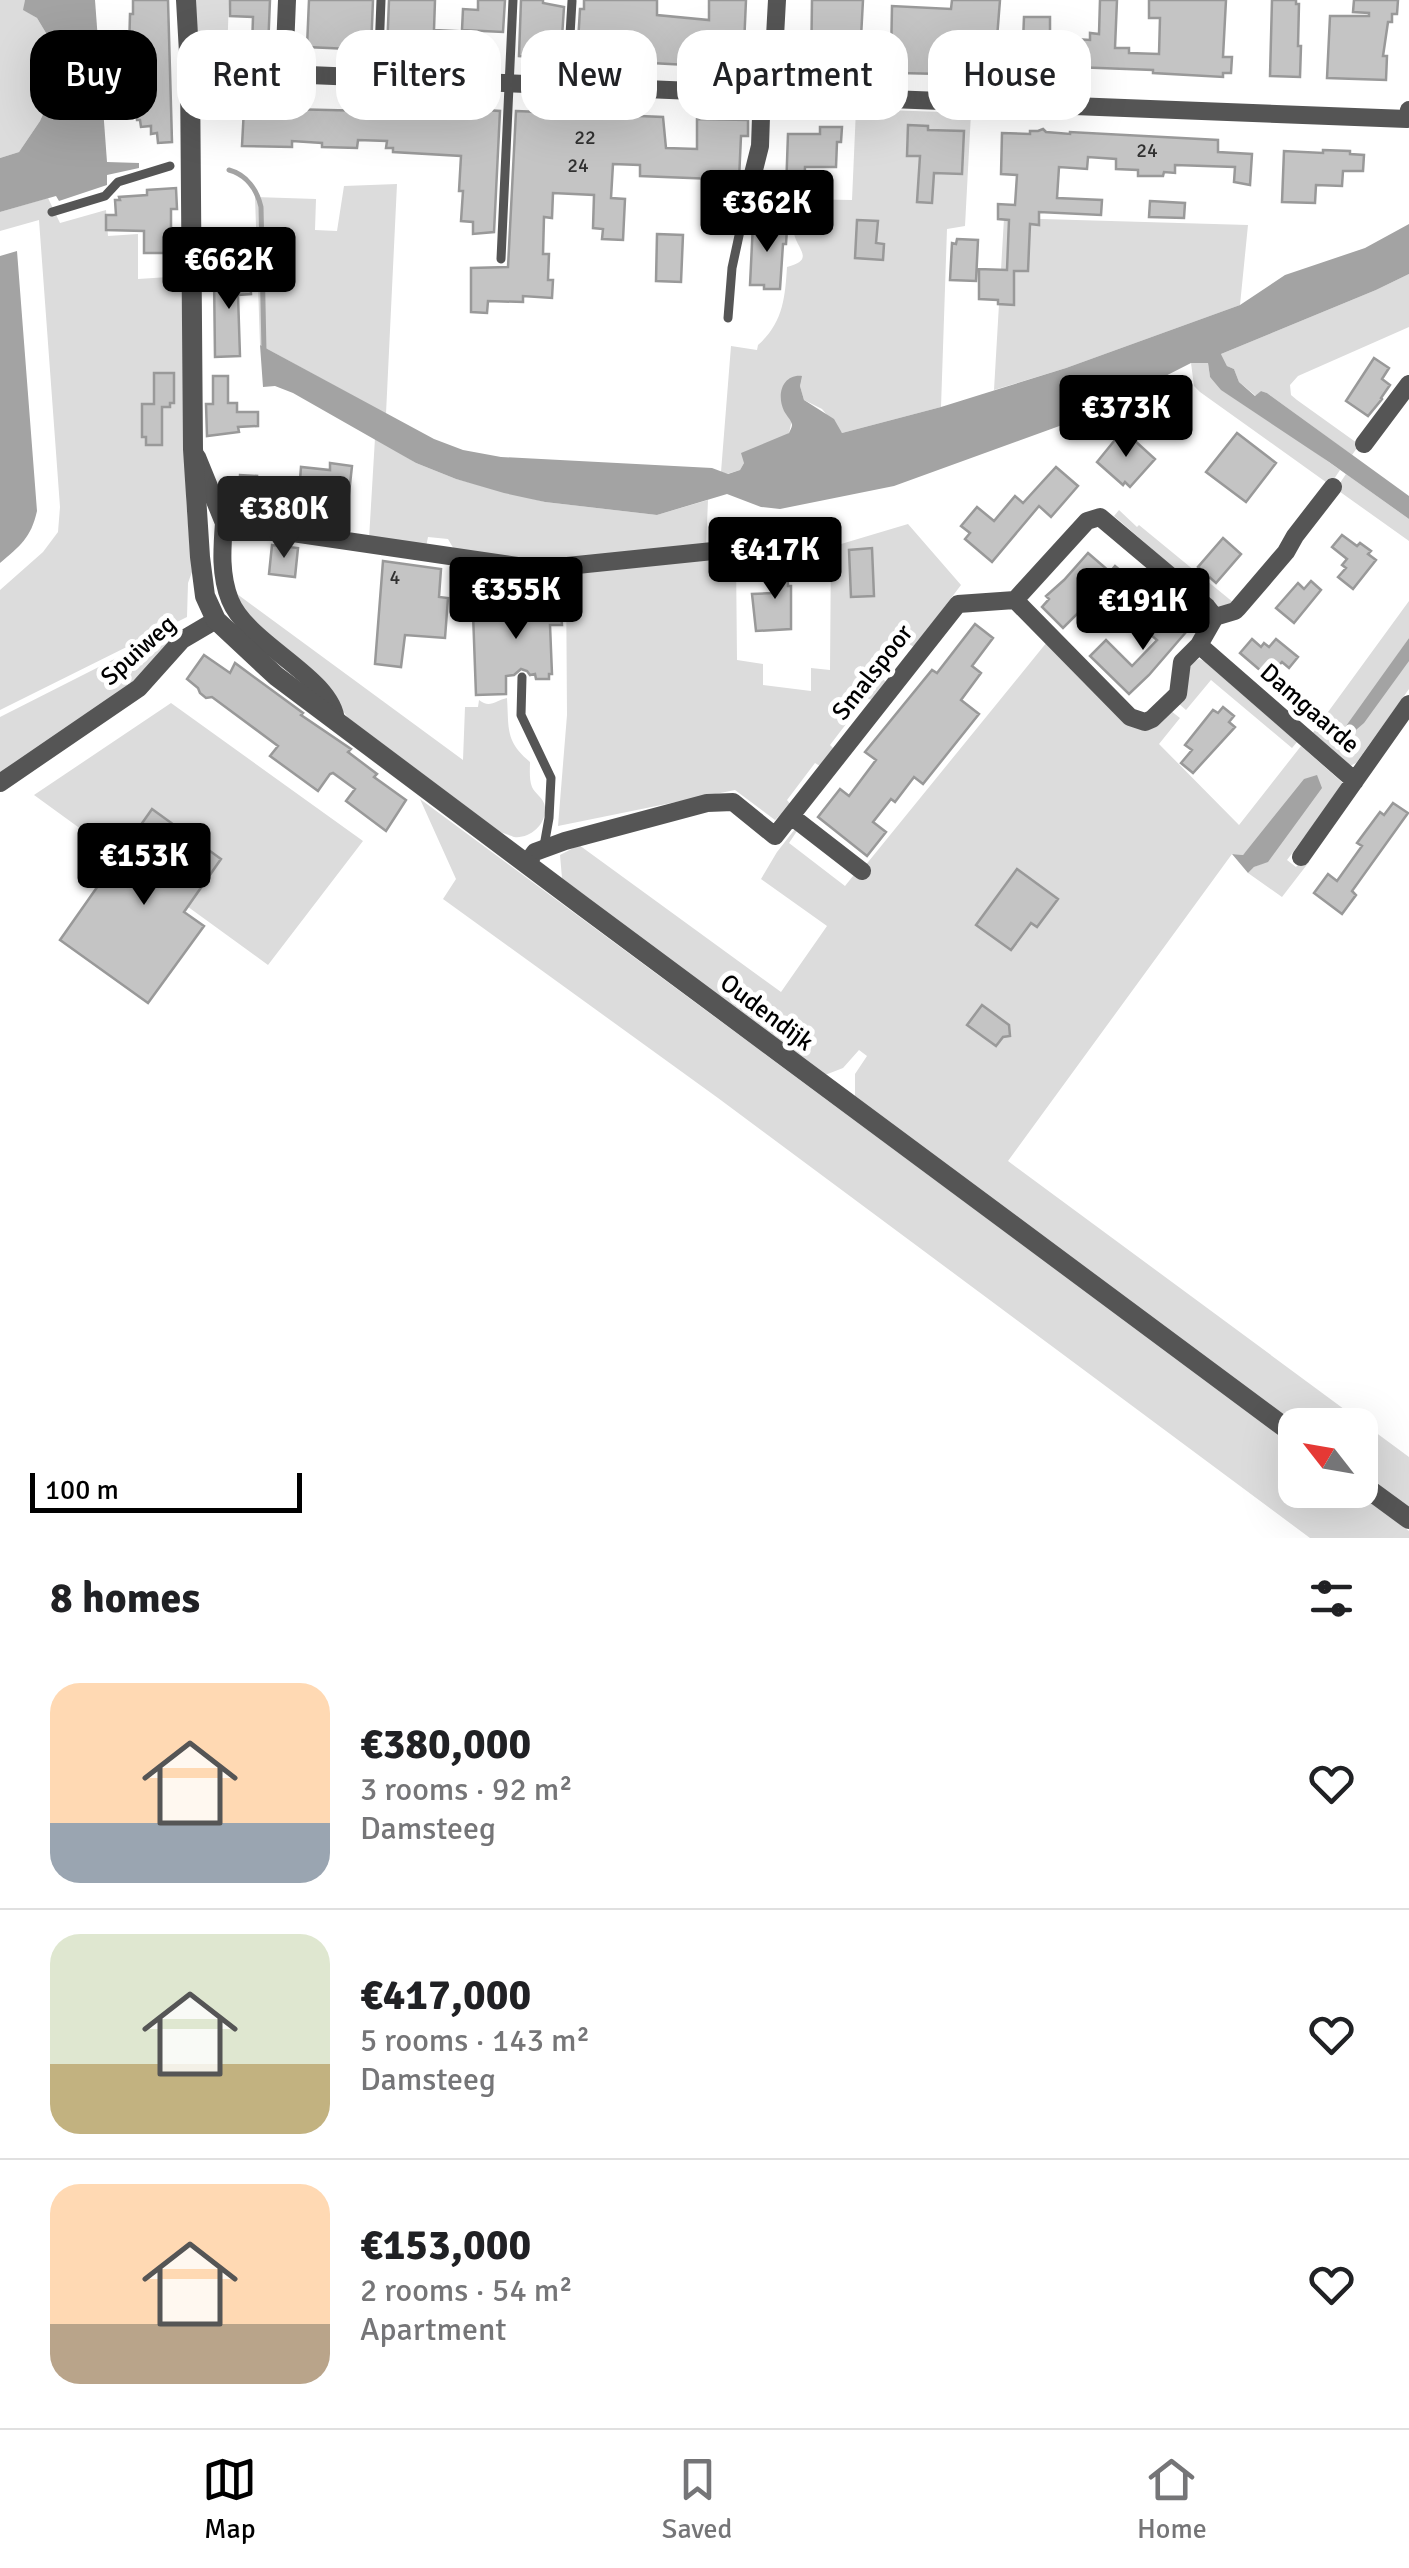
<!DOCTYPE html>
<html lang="en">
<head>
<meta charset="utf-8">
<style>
	:root { --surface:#fff; --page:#f2f2f2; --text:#202124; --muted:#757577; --line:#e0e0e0; --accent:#000 }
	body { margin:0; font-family:Signika,sans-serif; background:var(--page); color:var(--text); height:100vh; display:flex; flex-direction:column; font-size:38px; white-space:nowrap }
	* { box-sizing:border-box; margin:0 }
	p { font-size:32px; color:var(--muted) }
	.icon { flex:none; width:55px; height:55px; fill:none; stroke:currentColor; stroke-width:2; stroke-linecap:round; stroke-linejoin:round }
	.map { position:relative; height:1538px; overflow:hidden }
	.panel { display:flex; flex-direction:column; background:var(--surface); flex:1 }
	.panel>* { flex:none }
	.top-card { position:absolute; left:30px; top:30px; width:1350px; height:90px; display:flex; gap:20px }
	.needle { width:65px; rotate:301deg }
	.fabs { position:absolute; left:1278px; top:1408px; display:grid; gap:20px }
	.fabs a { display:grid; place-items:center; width:100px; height:100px; border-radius:20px; background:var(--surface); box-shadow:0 10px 40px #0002; font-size:50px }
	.scale { position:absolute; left:30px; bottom:25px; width:272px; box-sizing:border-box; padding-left:10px; border:5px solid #000; border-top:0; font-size:28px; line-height:35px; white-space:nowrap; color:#000; -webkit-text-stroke:8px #fff; paint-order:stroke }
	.price { position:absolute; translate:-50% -85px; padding:0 22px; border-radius:10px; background:var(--accent); color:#fff; font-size:32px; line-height:65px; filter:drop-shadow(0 2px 5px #0008) }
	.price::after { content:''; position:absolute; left:50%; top:60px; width:30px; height:22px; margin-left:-15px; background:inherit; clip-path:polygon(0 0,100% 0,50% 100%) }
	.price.on { background:#222; color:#fff }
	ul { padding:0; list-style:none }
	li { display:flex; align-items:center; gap:30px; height:250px; padding:0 50px }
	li+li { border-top:2px solid var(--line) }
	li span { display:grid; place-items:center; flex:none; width:280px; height:200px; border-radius:30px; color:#555 }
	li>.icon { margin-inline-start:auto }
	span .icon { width:120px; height:120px; fill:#fffc; stroke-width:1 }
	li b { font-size:42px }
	h2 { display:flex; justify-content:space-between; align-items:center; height:120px; padding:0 50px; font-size:42px }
	.chip { padding:0 35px; border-radius:30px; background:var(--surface); box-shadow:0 10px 40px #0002; font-size:35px; line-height:90px }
	.chip.on { background:var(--accent); color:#fff }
	.tab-bar { display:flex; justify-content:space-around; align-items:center; height:140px; border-top:2px solid var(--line); background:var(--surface); font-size:28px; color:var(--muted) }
	.tab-bar a { display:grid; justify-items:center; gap:5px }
	.tab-bar .on { color:var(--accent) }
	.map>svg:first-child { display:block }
	.green { fill:#dcdcdc }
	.water { fill:#a3a3a3 }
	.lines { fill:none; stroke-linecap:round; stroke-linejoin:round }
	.stream { stroke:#a3a3a3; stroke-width:5 }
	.building { fill:#c4c4c4; stroke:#999; stroke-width:2.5 }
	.service { stroke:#555; stroke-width:9 }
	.minor { stroke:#555; stroke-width:18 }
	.tertiary { stroke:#555; stroke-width:20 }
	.labels { text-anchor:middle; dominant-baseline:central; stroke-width:10; stroke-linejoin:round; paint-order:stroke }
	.number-label { font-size:20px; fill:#313131 }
	.street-label { font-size:25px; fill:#000; stroke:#fff }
</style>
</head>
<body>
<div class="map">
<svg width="1409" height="1538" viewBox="0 0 1409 1538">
	<rect width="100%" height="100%" fill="#fff"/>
	<path class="green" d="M 0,0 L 25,0 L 24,10 L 37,18 L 49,38 L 50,99 L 40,121 L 19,152 L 0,158 Z
		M 193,0 L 229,0 L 227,54 L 211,55 L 200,49 Z
		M 856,109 L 971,113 L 965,226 L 947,229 L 941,407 L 842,433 L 822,409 L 804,400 L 800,386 L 802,376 L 789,433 L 744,463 L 740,470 L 727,474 L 721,472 L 731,346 L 757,350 L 758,345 C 783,323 785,298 787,267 C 815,260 798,250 794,234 C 792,224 797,210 799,199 L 852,200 Z
		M 397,184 L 386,414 L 260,345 L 255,197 L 316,199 L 315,230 L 337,231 L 344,186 Z
		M 48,198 L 60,223 L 106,210 L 108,236 L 138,234 L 138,279 L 184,276 L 186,499 L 192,572 L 188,583 L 187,617 L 0,710 L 0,590 L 43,552 L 58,532 L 60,507 L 39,220 L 0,231 L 0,212 Z
		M 1004,218 L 1248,225 L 1240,305 L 1066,368 L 994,390 Z
		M 1409,274 L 1409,327 L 1298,376 L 1290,385 L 1291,395 L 1297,400 L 1357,443 L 1359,445 L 1352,455 L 1267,393 L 1261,391 L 1256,396 L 1239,382 L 1234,369 L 1227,366 L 1221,354 L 1376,290 Z
		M 1191,363 L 1208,363 L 1210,377 L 1340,470 L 1330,485 L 1200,392 L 1194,386 Z
		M 375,438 L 416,463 L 456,479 L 545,502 L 657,515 L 708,500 L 706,548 L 534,564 L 455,551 L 448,539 L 428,537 L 426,547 L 369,539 Z
		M 1346,474 L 1409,519 L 1409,541 L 1336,489 Z
		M 1119,510 L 1137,527 L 1139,525 L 1234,603 L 1220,608 L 1114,516 Z
		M 908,524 L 961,585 L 914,647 L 909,644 L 882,678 L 886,682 L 872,700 L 866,698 L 830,745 L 834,749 L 820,766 L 815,763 L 787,800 L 791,805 L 775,820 L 735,790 L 558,826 L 567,715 L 566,570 L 736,556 L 737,660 L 763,664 L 763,685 L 811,691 L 811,668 L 830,670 L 831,547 Z
		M 237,594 L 463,760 L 465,707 L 478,707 L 479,700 C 490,709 496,700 507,698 C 509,729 505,741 530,762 C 530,769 529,780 532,787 C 535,794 544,798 545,807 C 547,824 530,839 514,837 C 512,836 500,832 498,831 L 353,724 C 346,716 341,707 333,699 C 302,666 252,640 237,594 Z
		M 1409,601 L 1409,638 L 1339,739 L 1409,660 L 1409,689 L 1356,763 L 1350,766 L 1312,734 Z
		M 179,631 L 173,642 L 139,680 L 0,777 L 0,717 L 152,640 Z
		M 1047,642 L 1123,719 L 1171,711 L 1180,718 L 1159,744 L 1239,825 L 1301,746 L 1344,784 L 1287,860 L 1296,867 L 1304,858 L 1309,862 L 1282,897 L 1248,873 L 1254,867 L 1268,861 L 1290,828 L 1258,839 L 1243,855 L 1232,854 L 1008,1161 L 1409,1457 L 1409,1508 L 1360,1472 L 1360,1425 L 1297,1425 L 855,1098 L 855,1074 L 867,1056 L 859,1050 L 843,1068 L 825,1075 L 583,896 L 562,878 L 560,855 L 579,845 L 781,992 L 827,926 L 761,879 L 777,852 L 795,829 L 797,831 L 789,843 L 845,886 L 857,871 L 860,872 Z
		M 1199,659 L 1204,661 L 1297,742 L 1292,748 L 1211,680 L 1186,710 L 1178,703 L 1190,664 Z
		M 171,703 L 363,841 L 268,965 L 34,795 Z
		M 420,799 L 1295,1446 L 1295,1490 L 1354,1490 L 1409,1531 L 1409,1538 L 1310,1538 L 718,1098 L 443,899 L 456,879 Z"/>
	<path class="water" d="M 25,0 L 95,0 L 107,162 L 139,163 L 139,168 L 107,175 L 107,185 L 59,201 L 56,196 L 0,212 L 0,158 L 19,152 L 40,121 L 50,99 L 49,38 L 37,18 L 23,10 Z
		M 1409,224 L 1409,274 L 1376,290 L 1221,354 L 1227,366 L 1234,369 L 1239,382 L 1255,396 L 1261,391 L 1267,393 L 1409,496 L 1409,519 L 1329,462 L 1221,390 L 1210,377 L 1208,363 L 1191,363 L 1087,416 L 894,486 L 780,509 L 761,507 L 727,494 L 657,515 L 545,502 L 504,493 L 456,479 L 416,463 L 293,393 L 275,386 L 263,387 L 260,345 L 434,439 L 463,450 L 501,457 L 712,468 L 728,474 L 740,470 L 744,463 L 741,453 L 789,433 C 790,430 792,428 792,425 C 792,421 786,415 784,411 C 776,394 783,374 802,376 L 800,386 L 804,400 L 834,419 L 842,433 L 941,407 L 1066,368 L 1240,305 L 1285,275 L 1365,248 Z
		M 17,251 L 37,511 C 31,538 20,546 0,563 L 0,256 Z
		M 1409,638 L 1409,661 L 1364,723 L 1342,742 L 1338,738 L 1341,733 Z
		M 1317,775 L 1322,788 L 1268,862 L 1254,867 L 1248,873 L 1232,854 L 1243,855 L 1304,779 Z"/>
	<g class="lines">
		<path class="stream" d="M 229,170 C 247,175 257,190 261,207 L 264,351"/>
	</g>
	<path class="building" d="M 133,0 L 168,0 L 172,142 L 158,143 L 157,133 L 151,134 L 151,126 L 141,127 L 140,120 L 137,120 L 132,61 L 130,61 L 129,51 L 130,14 L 133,14 Z
		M 230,0 L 270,0 L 268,49 L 252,48 L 253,17 L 230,16 Z
		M 309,0 L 373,0 L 371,50 L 307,47 Z
		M 389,0 L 435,0 L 434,30 L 475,32 L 474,55 L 387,51 Z
		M 478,0 L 505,0 L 503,32 L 462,30 L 463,9 L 478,10 Z
		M 521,0 L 543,0 L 543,3 L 564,7 L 561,53 L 534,52 L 534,57 L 519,56 Z
		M 584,0 L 657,0 L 657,15 L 709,20 L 709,0 L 746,0 L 743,68 L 577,59 L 580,9 L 584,9 Z
		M 812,0 L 863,0 L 860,56 L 891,58 L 892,6 L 951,9 L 952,0 L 1000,0 L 994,76 L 942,71 L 942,74 L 811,71 Z
		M 1100,0 L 1117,0 L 1115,48 L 1129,48 L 1129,53 L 1159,54 L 1160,18 L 1149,18 L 1149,0 L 1226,0 L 1223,57 L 1232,57 L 1231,73 L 1223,73 L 1223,77 L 1153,73 L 1153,70 L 1046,66 L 1046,68 L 1036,68 L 1031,73 L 1027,68 L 1022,67 L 1024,17 L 1050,17 L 1050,34 L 1060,34 L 1060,38 L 1090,40 L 1090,33 L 1099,34 Z
		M 1272,0 L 1296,0 L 1296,4 L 1299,4 L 1298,46 L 1301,46 L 1300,77 L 1270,76 Z
		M 1354,0 L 1398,0 L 1397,14 L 1392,14 L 1392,22 L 1388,22 L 1383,56 L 1387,56 L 1386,80 L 1327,78 L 1330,16 L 1369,16 L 1369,13 L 1353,12 Z
		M 422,106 L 500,111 L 494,232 L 473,234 L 473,222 L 461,221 L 463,191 L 459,191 L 461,156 L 393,152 L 393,148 L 386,148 L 387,141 L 358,140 L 357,148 L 322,147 L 322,143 L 292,141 L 292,147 L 242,146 L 244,108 L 370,111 L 370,107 L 409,110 L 420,109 Z
		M 516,111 L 663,117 L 666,148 L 697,149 L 697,119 L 748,120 L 748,136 L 741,136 L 739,180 L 640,176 L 640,165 L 613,164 L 611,198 L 625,199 L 623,240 L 602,239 L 603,229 L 593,228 L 594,195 L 553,193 L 552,218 L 544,217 L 543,254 L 549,254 L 548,280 L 553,280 L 552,298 L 523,296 L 523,302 L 488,301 L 487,313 L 471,312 L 471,268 L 508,267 Z
		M 908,125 L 928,126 L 928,130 L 964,131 L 962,174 L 934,173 L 932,203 L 917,202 L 920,156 L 907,156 Z
		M 820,127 L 842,127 L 841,142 L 837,142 L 836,167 L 805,167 L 804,190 L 786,190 L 788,134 L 820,134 Z
		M 1043,129 L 1046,132 L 1070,134 L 1070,132 L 1218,140 L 1218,152 L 1252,154 L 1250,185 L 1234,182 L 1235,167 L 1175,165 L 1175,173 L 1164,172 L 1163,176 L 1138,176 L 1138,170 L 1116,169 L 1116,159 L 1088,157 L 1087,169 L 1059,167 L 1057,198 L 1102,200 L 1101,215 L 1039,212 L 1039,225 L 1030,224 L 1028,271 L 1014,271 L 1014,305 L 998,304 L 998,300 L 979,299 L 979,269 L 1007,270 L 1009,220 L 998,219 L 998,204 L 1015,205 L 1017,175 L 1001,174 L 1002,133 L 1030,134 L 1030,131 L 1038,131 Z
		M 1323,150 L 1350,151 L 1350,154 L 1364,155 L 1363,171 L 1343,171 L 1342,186 L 1316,185 L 1315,203 L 1282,202 L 1284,151 L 1323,153 Z
		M 176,188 L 177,209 L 171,209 L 171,253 L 144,253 L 144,231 L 106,230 L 106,215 L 116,215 L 115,200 L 120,200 L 119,197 L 147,195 L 147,190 Z
		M 1150,201 L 1185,203 L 1184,218 L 1149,217 Z
		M 857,220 L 878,221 L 876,243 L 884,244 L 883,260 L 855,258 Z
		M 753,223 L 784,225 L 784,229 L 787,229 L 786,244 L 783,244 L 780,289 L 764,289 L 764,285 L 750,285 Z
		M 657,234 L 683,235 L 681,282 L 656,281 Z
		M 957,239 L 978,240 L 976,281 L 950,280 L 952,243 L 956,244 Z
		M 250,274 L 251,294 L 238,295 L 240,356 L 215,357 L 214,275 Z
		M 1374,358 L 1389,368 L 1382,379 L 1390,385 L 1381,398 L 1382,399 L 1368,416 L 1346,401 Z
		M 154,373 L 174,373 L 174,403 L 170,403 L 170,407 L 162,407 L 162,445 L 146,445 L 146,437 L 142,437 L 142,404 L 154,404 Z
		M 213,376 L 228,376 L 228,403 L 237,403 L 237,412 L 258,412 L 258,426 L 238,427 L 239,432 L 207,436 L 206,404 L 213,404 Z
		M 1123,430 L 1155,459 L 1130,487 L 1125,482 L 1123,485 L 1097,462 Z
		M 1237,433 L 1276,463 L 1246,502 L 1206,472 Z
		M 330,463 L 352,466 L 346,521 L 325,521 L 327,503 L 299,500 L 297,517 L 247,512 L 250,490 L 239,488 L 240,475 L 257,476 L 256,483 L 292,486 L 293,479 L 300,480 L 301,467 L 330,470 Z
		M 1056,467 L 1078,486 L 1051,517 L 1039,506 L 992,562 L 965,539 L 970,533 L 961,526 L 977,507 L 994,521 L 1015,496 L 1023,503 Z
		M 1342,535 L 1357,546 L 1360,543 L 1371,551 L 1368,554 L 1376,560 L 1353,589 L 1338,577 L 1346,568 L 1342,565 L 1347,559 L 1332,547 Z
		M 1223,538 L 1241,554 L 1216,583 L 1198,567 Z
		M 272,545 L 298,548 L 295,577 L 269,574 Z
		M 872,548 L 874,596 L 851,597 L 849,550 Z
		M 1088,553 L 1110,572 L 1115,566 L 1127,576 L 1110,596 L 1102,589 L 1063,628 L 1042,607 L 1049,599 L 1046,596 L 1064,580 Z
		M 787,560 L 788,586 L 791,586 L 791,629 L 756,631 L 752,594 L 772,593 L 771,561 Z
		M 383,561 L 441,569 L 439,597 L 448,598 L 445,638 L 405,635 L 401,667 L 375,664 Z
		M 559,580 L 562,625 L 550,625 L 552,674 L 549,674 L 549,679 L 536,679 L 535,674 L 530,675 L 527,671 L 521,669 L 514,675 L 506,676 L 506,694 L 476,695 L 473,613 L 532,612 L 532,604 L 540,604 L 539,581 Z
		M 1311,581 L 1321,590 L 1294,623 L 1276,608 L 1298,583 L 1304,589 Z
		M 1174,608 L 1193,624 L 1149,675 L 1129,694 L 1090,656 L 1106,640 L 1132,666 L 1157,640 L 1151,635 Z
		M 975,624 L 993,638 L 972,666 L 981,673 L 961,700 L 979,714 L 923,784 L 914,777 L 895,802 L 891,799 L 873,822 L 886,832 L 867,856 L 818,817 L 840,789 L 849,796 L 876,760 L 865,752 L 932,670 L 937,673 Z
		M 1252,639 L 1261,647 L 1264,643 L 1269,647 L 1276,639 L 1298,657 L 1289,668 L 1282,662 L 1268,677 L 1240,653 Z
		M 204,655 L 230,673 L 235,663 L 303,713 L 301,715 L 351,749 L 348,752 L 377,774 L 374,777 L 406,800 L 386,831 L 346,801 L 355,789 L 333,773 L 330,774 L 318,791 L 270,756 L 278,746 L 212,697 L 206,698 L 200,693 L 198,688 L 187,679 Z
		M 1223,707 L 1234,716 L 1229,722 L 1235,727 L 1193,773 L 1181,763 L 1192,750 L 1185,745 L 1213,710 L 1218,713 Z
		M 1393,803 L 1408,813 L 1352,891 L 1356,895 L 1342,914 L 1314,893 L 1328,874 L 1337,881 L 1362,846 L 1357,843 L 1380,812 L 1384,815 Z
		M 152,809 L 221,859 L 184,912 L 204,926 L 148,1003 L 60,940 Z
		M 1017,869 L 1058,899 L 1037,927 L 1031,923 L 1011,950 L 976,925 Z
		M 982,1005 L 1009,1025 L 1010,1036 L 1003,1037 L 996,1046 L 967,1025 Z"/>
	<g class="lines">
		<path class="service" d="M 378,78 L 381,0
			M 567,86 L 572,1
			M 52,212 L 105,196 L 118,182 L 170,166
			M 501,259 L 513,0
			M 728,318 L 732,268 L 748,194
			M 499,565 L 519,605
			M 522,677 L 521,715 L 551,778 L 549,818 L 544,846"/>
		<path class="minor" d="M 190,70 L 741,93 L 752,92 L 762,88
			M 284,74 L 287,0
			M 762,88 L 774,94 L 787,95 L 1407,119 L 1409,110
			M 748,194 L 760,146 L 762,88 L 773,73 L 777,0
			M 1364,444 L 1409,384
			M 197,457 L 224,523 L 538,569 L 713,551
			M 224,523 C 222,549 220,575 230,600 C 248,645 333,677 336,721
			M 1215,617 L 1207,607 L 1100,517 L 1087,521 L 1015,600 L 1130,717 L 1145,722 L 1152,719 L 1178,694 L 1182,662 L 1199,645 L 1355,781
			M 1199,645 L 1215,617 L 1235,611 L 1238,608 L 1286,552 L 1295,536 L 1333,487
			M 0,783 L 139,688 L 182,640 L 216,620
			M 791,816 L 862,871
			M 1301,857 L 1409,704
			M 527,863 L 535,852 L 565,841 L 707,803 L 733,802 L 775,836 L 958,604 L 1015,600"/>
		<path class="tertiary" d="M 186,0 L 190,70 L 193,449 L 200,557 L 205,596 L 216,620 L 276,676 L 584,907 L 1295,1435
			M 1360,1483 L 1409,1519"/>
	</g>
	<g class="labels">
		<g class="number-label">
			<text x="585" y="137">22</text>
			<text x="1147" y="150">24</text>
			<text x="578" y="165">24</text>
			<text x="395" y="577">4</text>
		</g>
		<g class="street-label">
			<text transform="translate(138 650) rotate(-42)">Spuiweg</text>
			<text transform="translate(872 672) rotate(-52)">Smalspoor</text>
			<text transform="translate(1310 708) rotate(41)">Damgaarde</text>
			<text transform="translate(767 1012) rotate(37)">Oudendijk</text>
		</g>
	</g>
</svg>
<div class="fabs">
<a><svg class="needle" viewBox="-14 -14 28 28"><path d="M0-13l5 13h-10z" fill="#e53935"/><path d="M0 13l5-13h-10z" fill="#757577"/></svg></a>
</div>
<div class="scale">100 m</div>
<b class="price" style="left:767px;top:255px">€362K</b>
<b class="price" style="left:229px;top:312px">€662K</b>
<b class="price" style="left:1126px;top:460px">€373K</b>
<b class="price on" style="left:284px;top:561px">€380K</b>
<b class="price" style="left:775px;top:602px">€417K</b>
<b class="price" style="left:516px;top:642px">€355K</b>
<b class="price" style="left:1143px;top:653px">€191K</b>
<b class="price" style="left:144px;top:908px">€153K</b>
<div class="top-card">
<a class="chip on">Buy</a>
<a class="chip">Rent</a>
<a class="chip">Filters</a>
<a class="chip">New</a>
<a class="chip">Apartment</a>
<a class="chip">House</a>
</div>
</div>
<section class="panel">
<h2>8 homes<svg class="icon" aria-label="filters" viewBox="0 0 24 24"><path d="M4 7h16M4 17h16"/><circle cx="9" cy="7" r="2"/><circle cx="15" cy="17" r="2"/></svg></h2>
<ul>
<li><span style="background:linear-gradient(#ffd9b3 70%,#9aa5b1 0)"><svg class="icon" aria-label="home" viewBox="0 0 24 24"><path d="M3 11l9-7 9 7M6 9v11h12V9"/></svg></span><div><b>€380,000</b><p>3 rooms · 92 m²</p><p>Damsteeg</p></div><svg class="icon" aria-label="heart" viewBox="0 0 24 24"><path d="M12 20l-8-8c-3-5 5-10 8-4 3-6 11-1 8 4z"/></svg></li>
<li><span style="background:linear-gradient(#dfe7d0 65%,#c2b280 0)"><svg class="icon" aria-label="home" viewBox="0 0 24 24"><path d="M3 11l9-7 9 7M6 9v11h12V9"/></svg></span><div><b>€417,000</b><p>5 rooms · 143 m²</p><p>Damsteeg</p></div><svg class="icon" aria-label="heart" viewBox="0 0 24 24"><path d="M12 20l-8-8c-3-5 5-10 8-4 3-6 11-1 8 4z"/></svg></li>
<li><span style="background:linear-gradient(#ffd9b3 70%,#b9a48a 0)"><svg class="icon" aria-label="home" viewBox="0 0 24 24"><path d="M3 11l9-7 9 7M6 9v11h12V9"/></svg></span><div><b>€153,000</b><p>2 rooms · 54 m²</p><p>Apartment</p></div><svg class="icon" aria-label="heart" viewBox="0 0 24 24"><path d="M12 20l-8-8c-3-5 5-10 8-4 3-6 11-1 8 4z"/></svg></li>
</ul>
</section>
<nav class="tab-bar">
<a class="on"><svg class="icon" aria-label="map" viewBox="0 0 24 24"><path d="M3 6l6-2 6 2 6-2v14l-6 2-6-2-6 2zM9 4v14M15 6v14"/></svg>Map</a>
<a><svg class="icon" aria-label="saved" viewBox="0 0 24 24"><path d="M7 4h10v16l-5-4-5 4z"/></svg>Saved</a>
<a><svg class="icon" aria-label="home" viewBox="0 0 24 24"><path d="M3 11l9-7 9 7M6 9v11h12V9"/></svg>Home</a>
</nav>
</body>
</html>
